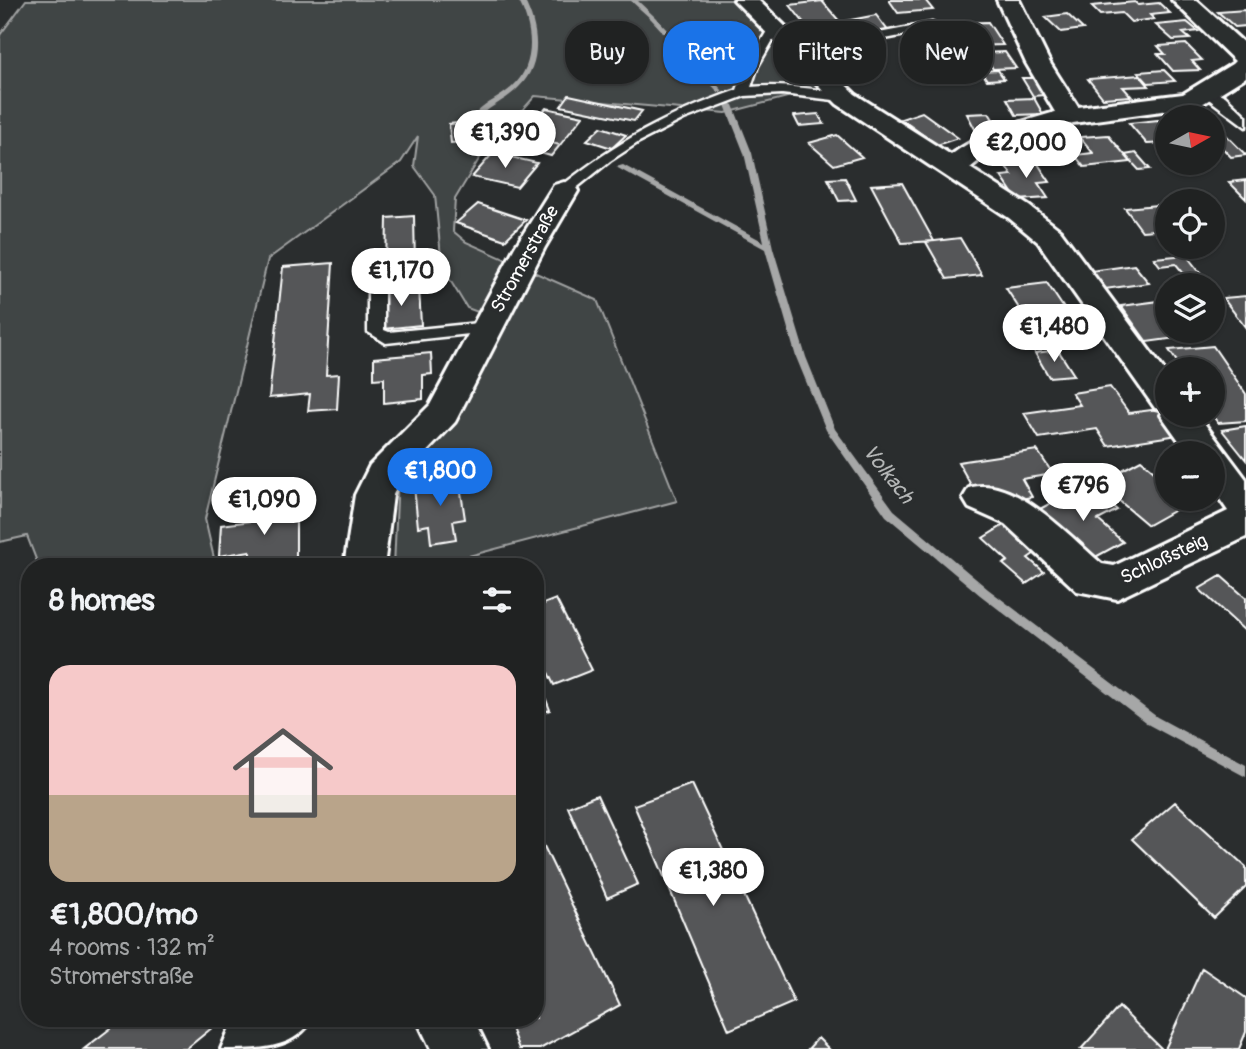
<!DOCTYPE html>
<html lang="en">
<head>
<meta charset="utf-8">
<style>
	:root { --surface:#202222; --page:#282a2a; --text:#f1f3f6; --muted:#a2a4a5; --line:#3d3f40; --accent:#1a73e8 }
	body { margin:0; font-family:Pangolin,sans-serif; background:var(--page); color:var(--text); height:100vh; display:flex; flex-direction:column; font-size:26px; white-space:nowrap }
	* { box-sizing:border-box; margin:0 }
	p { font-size:23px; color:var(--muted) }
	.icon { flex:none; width:38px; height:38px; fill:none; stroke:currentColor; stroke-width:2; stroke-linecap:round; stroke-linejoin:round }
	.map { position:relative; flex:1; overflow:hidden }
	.panel { position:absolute; left:21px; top:558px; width:523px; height:469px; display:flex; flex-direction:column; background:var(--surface); border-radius:28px; box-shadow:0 2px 5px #0004,0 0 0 2px var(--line) }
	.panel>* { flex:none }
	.guide { position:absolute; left:565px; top:21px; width:576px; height:63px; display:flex; gap:14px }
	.needle { width:46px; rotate:81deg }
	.tools { position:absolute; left:1155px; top:105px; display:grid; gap:14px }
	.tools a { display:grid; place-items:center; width:70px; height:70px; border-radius:50%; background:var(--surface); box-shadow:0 2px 5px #0004,0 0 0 2px var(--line); font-size:35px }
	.price { position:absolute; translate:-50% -60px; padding:0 16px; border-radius:24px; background:#fff; color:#222; font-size:23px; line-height:46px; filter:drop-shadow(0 2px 4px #0008) }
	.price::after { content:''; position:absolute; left:50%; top:42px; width:21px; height:16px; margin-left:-10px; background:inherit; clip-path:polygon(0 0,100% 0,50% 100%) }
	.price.current { background:var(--accent); color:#fff }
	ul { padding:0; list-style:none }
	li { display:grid; align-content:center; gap:14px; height:371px; padding:0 28px }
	li span { display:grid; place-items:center; height:217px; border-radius:21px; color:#555 }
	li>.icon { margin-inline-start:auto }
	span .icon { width:126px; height:126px; fill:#fffc; stroke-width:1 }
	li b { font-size:30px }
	h2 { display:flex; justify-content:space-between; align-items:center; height:84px; padding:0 28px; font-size:30px }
	.tag { padding:0 24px; border-radius:28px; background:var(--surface); box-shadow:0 2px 5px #0004,0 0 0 2px var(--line); font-size:24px; line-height:63px }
	.tag.current { background:var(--accent); color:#fff }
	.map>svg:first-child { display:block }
	.green { fill:#414445; stroke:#a0a2a2; stroke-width:2 }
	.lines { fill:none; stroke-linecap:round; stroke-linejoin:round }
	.stream { fill:#a6a7a7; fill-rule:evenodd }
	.building { fill:#555758; stroke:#fff; stroke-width:2 }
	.service-casing { stroke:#fff; stroke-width:5 }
	.minor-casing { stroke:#fff; stroke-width:6 }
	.service { fill:#2a2d2e; fill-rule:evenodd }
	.minor { fill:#2a2d2e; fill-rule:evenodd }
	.labels { text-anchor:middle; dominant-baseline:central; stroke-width:7; stroke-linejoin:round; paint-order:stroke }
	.street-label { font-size:19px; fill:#fff; stroke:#2a2d2e }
	.water-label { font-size:21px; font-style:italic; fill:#b4b6b6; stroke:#2a2d2e }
</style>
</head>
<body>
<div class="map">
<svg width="1246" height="1049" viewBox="0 0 1246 1049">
	<rect width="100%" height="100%" fill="#2a2d2e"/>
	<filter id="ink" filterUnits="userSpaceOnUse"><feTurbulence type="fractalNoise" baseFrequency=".0143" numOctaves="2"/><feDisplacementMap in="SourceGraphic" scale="14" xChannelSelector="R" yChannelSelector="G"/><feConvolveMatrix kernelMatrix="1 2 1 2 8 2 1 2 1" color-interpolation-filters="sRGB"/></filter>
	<g filter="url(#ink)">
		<path class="green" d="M 26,0 L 755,0 L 837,84 L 726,113 L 535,96 L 479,159 L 455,199 L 453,231 L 466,242 L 597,300 L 677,501 L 427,567 L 394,567 L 398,476 L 497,319 L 467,308 L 442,267 L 435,195 L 414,166 L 418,136 L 401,162 L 268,259 L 205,519 L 216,567 L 39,567 L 27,536 L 0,542 L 0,35 Z"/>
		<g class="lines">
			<path class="stream" d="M 518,0 L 524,0 C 539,27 543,64 519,87 C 509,98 495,104 484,113 L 486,122 L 496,129 L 492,131 L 480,125 L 476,113 C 487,102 501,97 512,87 C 537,65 533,26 518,0 Z
				M 630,0 L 637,0 L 655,17 L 722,90 L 722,92 L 718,92 L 651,19 Z
				M 729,103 L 733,105 L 752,153 L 773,248 L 806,357 L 835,429 L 894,510 L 988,589 L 1157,717 L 1246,765 L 1246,777 L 1149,725 L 980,595 L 886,516 L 826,430 L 796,357 L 765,249 L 616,167 L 623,165 L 764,242 L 744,153 L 725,105 Z
				M 505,134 L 511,134 L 536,143 L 532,145 L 505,138 Z"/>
		</g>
		<path class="building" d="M 889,0 L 925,0 L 933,10 L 898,13 Z
			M 822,1 L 841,23 L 808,28 L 790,5 Z
			M 1135,2 L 1138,5 L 1159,3 L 1170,13 L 1150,15 L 1154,19 L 1131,22 L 1122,13 L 1100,15 L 1091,6 Z
			M 1245,10 L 1246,26 L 1235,27 L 1218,12 Z
			M 1067,14 L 1083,29 L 1061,32 L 1045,17 Z
			M 876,15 L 889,32 L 857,35 L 846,21 Z
			M 988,22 L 1003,45 L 970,46 L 957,23 Z
			M 1187,22 L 1198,31 L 1183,33 L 1190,39 L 1173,40 L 1156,25 Z
			M 1186,44 L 1202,60 L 1192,61 L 1200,70 L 1173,71 L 1158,54 L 1165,54 L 1158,46 Z
			M 925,49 L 966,51 L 978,77 L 940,77 Z
			M 1005,52 L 1016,68 L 993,69 L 983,53 Z
			M 998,70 L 1004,79 L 987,80 L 981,71 Z
			M 1164,70 L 1175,81 L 1148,83 L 1138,72 Z
			M 1140,75 L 1149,86 L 1123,87 L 1131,96 L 1103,98 L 1088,79 Z
			M 1022,78 L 1035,78 L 1045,95 L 1033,96 Z
			M 569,95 L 642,111 L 634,121 L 561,106 Z
			M 1034,98 L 1043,114 L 1016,115 L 1007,99 Z
			M 546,108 L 583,116 L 560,145 L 522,136 Z
			M 922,112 L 958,138 L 937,145 L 901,119 Z
			M 989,113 L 999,129 L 976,131 L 967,114 Z
			M 818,114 L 824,124 L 799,126 L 794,116 Z
			M 1158,120 L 1167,130 L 1167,143 L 1147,144 L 1129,123 Z
			M 470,122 L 472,141 L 451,143 L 449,124 Z
			M 601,127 L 626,135 L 612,148 L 587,140 Z
			M 1222,131 L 1246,155 L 1231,157 L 1213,138 L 1213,132 Z
			M 837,135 L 862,157 L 834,165 L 809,143 Z
			M 1108,135 L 1131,162 L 1084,167 L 1075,155 L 1093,153 L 1080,137 Z
			M 544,141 L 560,145 L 551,156 L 536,152 Z
			M 493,153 L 537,163 L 517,187 L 472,177 Z
			M 1136,153 L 1150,169 L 1139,170 L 1125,155 Z
			M 1036,161 L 1050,182 L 1038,183 L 1048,198 L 1017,200 L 1001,176 L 1012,175 L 1004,164 Z
			M 845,178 L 856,200 L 839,201 L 828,179 Z
			M 1246,180 L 1246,199 L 1229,182 Z
			M 902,183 L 934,241 L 902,243 L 871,185 Z
			M 478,204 L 526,220 L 505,240 L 456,223 Z
			M 1157,205 L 1167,218 L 1167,229 L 1142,231 L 1125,208 Z
			M 414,216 L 415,265 L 386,267 L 387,218 Z
			M 960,238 L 982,275 L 947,279 L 926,242 Z
			M 1186,255 L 1205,279 L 1189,280 L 1176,264 L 1160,266 L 1154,258 Z
			M 333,263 L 326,375 L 339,374 L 337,409 L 308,411 L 310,394 L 269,398 L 283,267 Z
			M 1134,265 L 1149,283 L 1105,289 L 1091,271 Z
			M 1047,283 L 1073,322 L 1031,327 L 1006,288 Z
			M 419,287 L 421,325 L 383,329 L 382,291 Z
			M 1246,296 L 1246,328 L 1223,298 Z
			M 1167,300 L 1167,331 L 1194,331 L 1198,335 L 1147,342 L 1121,306 Z
			M 1213,346 L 1246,394 L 1246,421 L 1218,423 L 1212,415 L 1213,369 L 1182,369 L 1169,350 Z
			M 1058,350 L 1074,375 L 1049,377 L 1035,353 Z
			M 431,353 L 432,374 L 423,375 L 423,399 L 384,403 L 384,378 L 374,379 L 374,358 Z
			M 1110,387 L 1129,413 L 1159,409 L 1178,435 L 1108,446 L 1097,429 L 1039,438 L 1024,413 L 1080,405 L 1072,393 Z
			M 1246,426 L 1246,460 L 1222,430 Z
			M 1037,450 L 1053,474 L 1022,479 L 1032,497 L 1003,502 L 992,484 L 972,487 L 958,462 Z
			M 1141,460 L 1167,482 L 1167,499 L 1188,499 L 1191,501 L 1148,525 L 1098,483 Z
			M 459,479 L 465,519 L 453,521 L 456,539 L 431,543 L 429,525 L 418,527 L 414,486 Z
			M 1096,492 L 1117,510 L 1098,520 L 1123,542 L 1090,560 L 1036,511 L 1068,494 L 1078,502 Z
			M 296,503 L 296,567 L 249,567 L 250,551 L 219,556 L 221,525 L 251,521 L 251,510 Z
			M 1012,520 L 1044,547 L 1028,558 L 1044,572 L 1026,584 L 1003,564 L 1008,561 L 983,538 Z
			M 1221,576 L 1246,598 L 1246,632 L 1199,589 Z
			M 556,599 L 592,670 L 554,685 L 541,658 L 536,660 L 536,607 Z
			M 540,684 L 550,710 L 536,715 L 536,685 Z
			M 692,784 L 794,1002 L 729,1030 L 634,805 Z
			M 597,795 L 638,884 L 607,898 L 568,807 Z
			M 536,796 L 545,819 L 536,823 Z
			M 1175,802 L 1246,867 L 1246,887 L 1214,918 L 1132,839 Z
			M 541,840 L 620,1005 L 540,1049 L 519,1049 L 507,1018 L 536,1018 L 536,843 Z
			M 1202,968 L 1246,998 L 1246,1032 L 1239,1049 L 1165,1049 Z
			M 1119,1007 L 1162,1049 L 1081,1049 Z
			M 124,1018 L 224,1018 L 186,1049 L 84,1049 Z
			M 818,1038 L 829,1049 L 808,1049 Z"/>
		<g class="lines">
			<g class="service-casing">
				<path id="service" d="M 932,23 L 936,25 L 936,29 L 799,56 L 793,52 L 799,48 Z
					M 770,26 L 780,28 L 758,66 L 751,87 C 784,84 819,89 851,96 L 851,102 L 782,94 L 745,96 L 684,119 L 639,142 L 610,161 L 569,194 L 559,194 L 559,188 C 620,140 664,116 737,90 L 746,66 Z
					M 1206,87 L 1225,96 L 1246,116 L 1246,127 L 1202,94 L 1202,88 Z
					M 376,278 L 384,283 L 384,330 L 389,332 L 488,322 L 496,327 L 488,332 L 386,343 L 368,332 L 368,283 Z"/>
			</g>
			<g class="minor-casing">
				<path id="minor" d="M 734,0 L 758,0 L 855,94 L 951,155 C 981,132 1019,123 1055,112 L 1026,63 L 997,0 L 1019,0 L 1050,63 L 1078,107 L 1183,94 L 1232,64 L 1235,61 L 1172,0 L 1196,0 L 1246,45 L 1246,77 L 1199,106 L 1073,123 L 1015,142 L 981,159 L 970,168 L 1029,206 L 1060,230 L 1167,374 L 1167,415 L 1198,415 L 1246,479 L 1246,537 L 1117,599 L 1077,591 L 1005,524 L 969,508 L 963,498 L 969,488 C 1013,474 1070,537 1102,564 L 1114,566 L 1228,511 L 1213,489 L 1213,453 L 1188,453 L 1161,415 L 1164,410 L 1155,408 L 1038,242 L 1009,218 L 837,104 Z
					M 564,182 L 574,185 L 578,191 L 545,247 L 455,422 L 398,482 L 393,495 L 385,559 L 389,567 L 349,567 L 345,560 L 355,495 L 370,465 L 430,405 L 515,247 L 554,185 Z
					M 239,1018 L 313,1018 C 295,1049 260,1049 221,1049 L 229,1030 Z
					M 416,1018 L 473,1018 L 488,1049 L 431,1049 Z"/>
			</g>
			<use href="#service" class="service"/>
			<use href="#minor" class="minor"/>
		</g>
	</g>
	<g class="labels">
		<g class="street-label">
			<text transform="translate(525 259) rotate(-61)">Stromerstraße</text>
			<text transform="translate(1164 559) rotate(-25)">Schloßsteig</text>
		</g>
		<g class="water-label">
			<text transform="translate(888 474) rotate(52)">Volkach</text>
		</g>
	</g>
</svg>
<div class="tools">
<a><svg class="needle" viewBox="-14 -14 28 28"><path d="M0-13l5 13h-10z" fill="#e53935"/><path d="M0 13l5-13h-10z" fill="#a2a4a5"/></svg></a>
<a><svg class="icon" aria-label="locate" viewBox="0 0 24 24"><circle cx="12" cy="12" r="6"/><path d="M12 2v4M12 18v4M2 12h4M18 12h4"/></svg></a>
<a><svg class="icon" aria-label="layers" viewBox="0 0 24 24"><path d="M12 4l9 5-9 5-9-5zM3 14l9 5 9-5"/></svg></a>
<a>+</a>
<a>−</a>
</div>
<b class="price" style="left:505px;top:170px">€1,390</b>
<b class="price" style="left:1026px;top:180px">€2,000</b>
<b class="price" style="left:401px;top:308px">€1,170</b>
<b class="price" style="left:1054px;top:364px">€1,480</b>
<b class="price current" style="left:440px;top:508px">€1,800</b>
<b class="price" style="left:1083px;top:523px">€796</b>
<b class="price" style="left:264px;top:537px">€1,090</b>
<b class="price" style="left:713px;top:908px">€1,380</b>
<div class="guide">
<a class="tag">Buy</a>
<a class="tag current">Rent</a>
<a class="tag">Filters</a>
<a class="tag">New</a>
</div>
<section class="panel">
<h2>8 homes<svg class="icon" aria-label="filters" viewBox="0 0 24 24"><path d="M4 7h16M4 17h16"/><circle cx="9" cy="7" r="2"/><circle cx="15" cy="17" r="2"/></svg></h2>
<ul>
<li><span style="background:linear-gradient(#f6c9c9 60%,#b9a48a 0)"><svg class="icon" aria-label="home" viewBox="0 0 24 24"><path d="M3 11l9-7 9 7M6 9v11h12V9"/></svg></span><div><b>€1,800/mo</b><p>4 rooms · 132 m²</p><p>Stromerstraße</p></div></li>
</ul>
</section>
</div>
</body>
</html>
